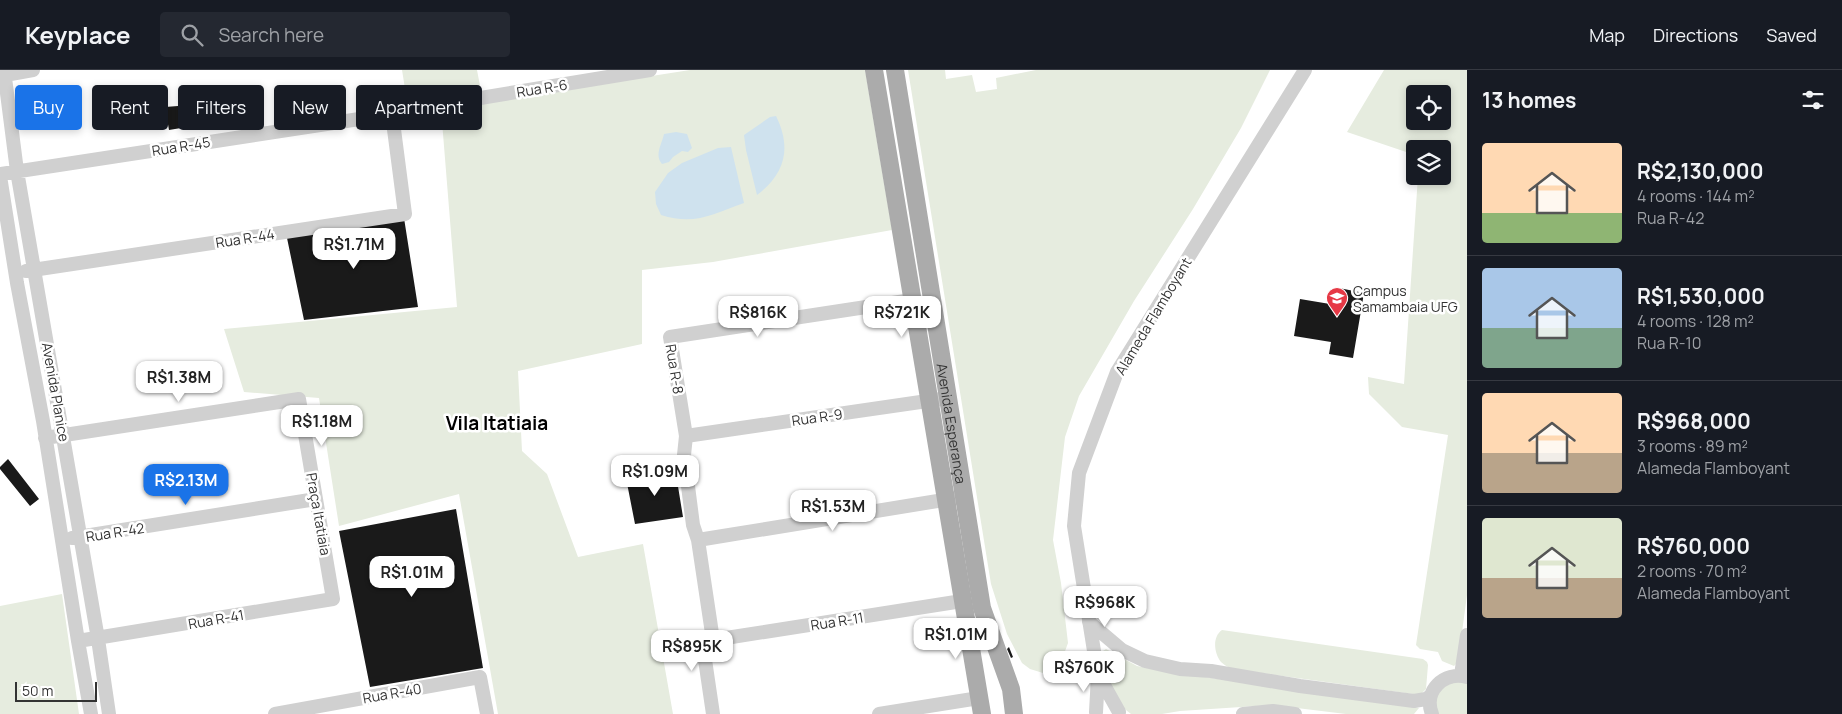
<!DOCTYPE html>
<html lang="en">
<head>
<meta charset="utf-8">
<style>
	:root { --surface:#171b24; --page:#242831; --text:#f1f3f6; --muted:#9ea1a6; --line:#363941; --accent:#1a73e8 }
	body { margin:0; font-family:Manrope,sans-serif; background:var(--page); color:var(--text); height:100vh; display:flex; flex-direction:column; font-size:19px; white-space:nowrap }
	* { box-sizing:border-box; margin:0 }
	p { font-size:16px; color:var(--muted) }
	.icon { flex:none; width:28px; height:28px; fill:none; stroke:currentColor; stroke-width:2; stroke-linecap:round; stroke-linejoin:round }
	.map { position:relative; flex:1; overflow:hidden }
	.sheet { display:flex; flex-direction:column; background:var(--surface); width:375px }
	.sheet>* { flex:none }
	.banner { position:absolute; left:15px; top:15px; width:475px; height:45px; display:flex; gap:10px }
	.fabs { position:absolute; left:1406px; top:15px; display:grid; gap:10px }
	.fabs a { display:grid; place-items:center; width:45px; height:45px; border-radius:5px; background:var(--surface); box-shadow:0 2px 8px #0003; font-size:25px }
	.scale { position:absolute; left:15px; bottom:12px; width:82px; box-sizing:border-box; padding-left:5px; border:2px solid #333; border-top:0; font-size:14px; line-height:18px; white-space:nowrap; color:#333; -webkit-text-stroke:4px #fff; paint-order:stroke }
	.price { position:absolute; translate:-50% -42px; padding:0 11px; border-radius:10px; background:#fff; color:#222; font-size:16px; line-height:32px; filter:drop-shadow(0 1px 2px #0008) }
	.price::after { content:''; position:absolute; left:50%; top:30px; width:15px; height:11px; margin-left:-8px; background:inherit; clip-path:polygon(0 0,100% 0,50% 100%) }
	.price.active { background:var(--accent); color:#fff }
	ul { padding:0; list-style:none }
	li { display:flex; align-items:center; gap:15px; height:125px; padding:0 15px }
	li+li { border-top:1px solid var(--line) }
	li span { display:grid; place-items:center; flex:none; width:140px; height:100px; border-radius:5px; color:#555 }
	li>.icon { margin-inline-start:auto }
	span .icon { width:60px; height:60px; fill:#fffc; stroke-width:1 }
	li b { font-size:21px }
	h2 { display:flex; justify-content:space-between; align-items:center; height:60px; padding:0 15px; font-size:21px }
	.tag { padding:0 18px; border-radius:5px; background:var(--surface); box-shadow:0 2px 8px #0003; font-size:18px; line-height:45px }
	.tag.active { background:var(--accent); color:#fff }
	header { display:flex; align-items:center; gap:30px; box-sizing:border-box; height:70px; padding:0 25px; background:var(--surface); border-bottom:1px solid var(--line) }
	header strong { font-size:24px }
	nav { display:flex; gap:28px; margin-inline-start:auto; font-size:18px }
	.search { width:350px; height:45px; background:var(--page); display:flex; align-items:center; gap:12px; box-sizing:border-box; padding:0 18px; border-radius:5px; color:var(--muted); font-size:19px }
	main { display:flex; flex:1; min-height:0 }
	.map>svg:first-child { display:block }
	.green { fill:#e6ecdf; fill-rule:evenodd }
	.water { fill:#cfe2ee }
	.building { fill:#1a1a1a }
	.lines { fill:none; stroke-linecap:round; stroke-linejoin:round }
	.minor { stroke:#d0d0d0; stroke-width:14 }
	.major { stroke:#ababab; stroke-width:18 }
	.labels { text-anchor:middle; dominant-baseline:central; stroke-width:5; stroke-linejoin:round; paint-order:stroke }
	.street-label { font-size:14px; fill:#333; stroke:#fff }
	.poi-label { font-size:14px; fill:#333; stroke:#fff; text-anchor:start }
	.district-label { font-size:19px; font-weight:bold; fill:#000; stroke:#fff }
</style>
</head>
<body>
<header>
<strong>Keyplace</strong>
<div class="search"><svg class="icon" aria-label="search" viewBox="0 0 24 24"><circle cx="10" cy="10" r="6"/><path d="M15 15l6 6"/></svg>Search here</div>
<nav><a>Map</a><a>Directions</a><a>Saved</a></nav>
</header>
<main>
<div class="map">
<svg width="1467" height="644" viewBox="0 0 1467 644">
	<rect width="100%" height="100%" fill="#fff"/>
	<path class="green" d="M 402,0 L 477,0 L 481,21 L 407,31 Z
		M 690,0 L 865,0 L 892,160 L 713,192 L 642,200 L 642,274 L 518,301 L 522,381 L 547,404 L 578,487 L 643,474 L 673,644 L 498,644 L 459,424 L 339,456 L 319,328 L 244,322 L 224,259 L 457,237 L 441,39 Z
		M 908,0 L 945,0 L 946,9 L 972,5 L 976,22 L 997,19 L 996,8 L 1036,0 L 1270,0 L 1241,58 L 1193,139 L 1134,231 L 1079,326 L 1065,367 L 1053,470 L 1061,513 L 1068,573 L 1064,584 L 1057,595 L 1043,603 L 1030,599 L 1022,593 L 1007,564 L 991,514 Z
		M 1384,0 L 1467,0 L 1467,525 L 1458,592 L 1454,596 L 1442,591 L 1438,582 L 1420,579 L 1416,575 L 1448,365 L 1402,357 L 1369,324 L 1368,307 L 1404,314 L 1418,106 L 1442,106 L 1442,79 L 1415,79 L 1415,85 L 1347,62 ZM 1415,24 L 1442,24 L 1442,51 L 1415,51 Z
		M 62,524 L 79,644 L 0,644 L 0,536 Z
		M 1222,560 L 1423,589 L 1427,592 L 1428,595 L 1426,619 L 1420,625 L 1232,599 C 1228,597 1224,595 1221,592 C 1214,583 1212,567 1222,560 Z
		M 1106,579 L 1137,596 L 1157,600 L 1419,638 L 1414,644 L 1346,644 L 1272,635 L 1180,641 L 1162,644 L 1131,644 L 1121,636 L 1108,611 L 1103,581 Z
		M 1467,611 L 1467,644 L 1436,644 L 1435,624 L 1445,612 Z"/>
	<path class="water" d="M 776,46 C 792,78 785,104 757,125 L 746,80 L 744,65 L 770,47 Z
		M 676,62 L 687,64 L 692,78 L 688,82 L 682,81 L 673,87 L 669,92 L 662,94 C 654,85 662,74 664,64 Z
		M 731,77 L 744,133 C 712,144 695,156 661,145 L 656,134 L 655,122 L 668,103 L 682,93 L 718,78 Z"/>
	<path class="building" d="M 210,33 L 213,56 L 203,58 L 199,35 Z
		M 194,34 L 198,56 L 187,58 L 183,37 Z
		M 178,36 L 181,58 L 169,60 L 165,37 Z
		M 404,148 L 418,237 L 304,250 L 287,168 Z
		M 1339,218 L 1364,223 L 1353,288 L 1329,284 L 1331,272 L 1294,266 L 1300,229 L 1336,235 Z
		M 8,389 L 39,429 L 30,436 L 0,399 L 0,397 Z
		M 675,398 L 683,447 L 635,454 L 626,408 Z
		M 456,439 L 483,598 L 370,617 L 339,461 Z
		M 1009,577 L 1013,587 L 1011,588 L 1007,579 Z"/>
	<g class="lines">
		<path class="minor" d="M 4,0 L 17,101 L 98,569 L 109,644
			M 5,5 L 33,0
			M 0,104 L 392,44 L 420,38 L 650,0
			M 0,106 L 17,213 L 43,351 L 78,571 L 91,644
			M 26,201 L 405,144 L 392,44
			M 686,366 L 948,328
			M 45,368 L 299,329 L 333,529 L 78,571
			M 72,468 L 316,429
			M 698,470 L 956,428
			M 1089,552 L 1122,580 L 1145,591 L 1180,599 L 1211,601 L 1300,616 L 1414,631 L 1426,629 L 1430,626
			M 713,570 L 962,531
			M 1461,605 L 1467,565
			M 1100,608 L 1119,642
			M 1096,642 L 1098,606 L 1074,456 L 1079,403 L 1117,302 L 1305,0
			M 275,644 L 480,607 L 487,644
			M 713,644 L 704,583 L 713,570 L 698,470 L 693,455 L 684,385 L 686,366 L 670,267 L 912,230
			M 879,644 L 979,628
			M 1243,644 L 1273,641 L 1295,644
			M 1432,644 C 1423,621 1444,601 1467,607"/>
		<g class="major">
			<path d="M 874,0 L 982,644"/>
			<path id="s1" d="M 895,0 L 982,538 L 1011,619 L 1014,644"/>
		</g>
	</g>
	<defs>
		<g id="university-pin" transform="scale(1.125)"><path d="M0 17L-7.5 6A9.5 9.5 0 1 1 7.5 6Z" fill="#e63946" stroke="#fff"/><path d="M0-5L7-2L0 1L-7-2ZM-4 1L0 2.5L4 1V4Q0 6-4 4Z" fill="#fff"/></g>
	</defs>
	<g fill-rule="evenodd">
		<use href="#university-pin" x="1337" y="228"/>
	</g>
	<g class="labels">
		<g class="street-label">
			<text transform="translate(542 18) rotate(-9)">Rua R-6</text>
			<text transform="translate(181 76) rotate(-9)">Rua R-45</text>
			<text transform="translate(245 168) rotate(-9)">Rua R-44</text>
			<text transform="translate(1153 246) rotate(-59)">Alameda Flamboyant</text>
			<text transform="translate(675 299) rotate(81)">Rua R-8</text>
			<text transform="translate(56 322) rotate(80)">Avenida Planice</text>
			<text transform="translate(817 347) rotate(-8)">Rua R-9</text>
			<text stroke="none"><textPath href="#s1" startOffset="358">Avenida Esperança</textPath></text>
			<text transform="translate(319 444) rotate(80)">Praça Itatiaia</text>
			<text transform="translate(115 462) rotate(-9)">Rua R-42</text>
			<text transform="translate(216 549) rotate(-10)">Rua R-41</text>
			<text transform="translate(837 551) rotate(-9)">Rua R-11</text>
			<text transform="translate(392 623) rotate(-10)">Rua R-40</text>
		</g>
		<g class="poi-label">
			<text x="1353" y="220">Campus<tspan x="1353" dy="16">Samambaia UFG</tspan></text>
		</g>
		<g class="district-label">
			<text x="497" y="353">Vila Itatiaia</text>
		</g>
	</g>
</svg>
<div class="fabs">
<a><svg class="icon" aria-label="locate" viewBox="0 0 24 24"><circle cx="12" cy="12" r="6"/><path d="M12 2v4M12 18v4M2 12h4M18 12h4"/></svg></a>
<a><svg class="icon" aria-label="layers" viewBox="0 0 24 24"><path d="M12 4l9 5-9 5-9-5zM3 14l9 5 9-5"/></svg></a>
</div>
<div class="scale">50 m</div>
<b class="price" style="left:354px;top:200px">R$1.71M</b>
<b class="price" style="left:758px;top:268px">R$816K</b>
<b class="price" style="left:902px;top:268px">R$721K</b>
<b class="price" style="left:179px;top:333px">R$1.38M</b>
<b class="price" style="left:322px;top:377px">R$1.18M</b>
<b class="price" style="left:655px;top:427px">R$1.09M</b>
<b class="price active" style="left:186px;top:436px">R$2.13M</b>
<b class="price" style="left:833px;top:462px">R$1.53M</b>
<b class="price" style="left:412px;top:528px">R$1.01M</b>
<b class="price" style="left:1105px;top:558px">R$968K</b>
<b class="price" style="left:956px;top:590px">R$1.01M</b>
<b class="price" style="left:692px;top:602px">R$895K</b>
<b class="price" style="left:1084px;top:623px">R$760K</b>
<div class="banner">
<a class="tag active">Buy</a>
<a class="tag">Rent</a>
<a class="tag">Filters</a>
<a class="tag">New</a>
<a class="tag">Apartment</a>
</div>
</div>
<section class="sheet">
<h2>13 homes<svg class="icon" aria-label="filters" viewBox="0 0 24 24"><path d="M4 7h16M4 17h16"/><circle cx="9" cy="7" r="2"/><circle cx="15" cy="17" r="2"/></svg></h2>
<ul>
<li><span style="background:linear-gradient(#ffd9b3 70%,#8fb573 0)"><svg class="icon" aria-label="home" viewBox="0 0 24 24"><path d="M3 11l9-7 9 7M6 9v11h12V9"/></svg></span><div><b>R$2,130,000</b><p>4 rooms · 144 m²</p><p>Rua R-42</p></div></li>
<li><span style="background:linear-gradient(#a9c7e8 60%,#7fa58c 0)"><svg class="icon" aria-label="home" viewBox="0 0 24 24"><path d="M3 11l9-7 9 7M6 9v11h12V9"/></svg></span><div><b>R$1,530,000</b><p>4 rooms · 128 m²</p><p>Rua R-10</p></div></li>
<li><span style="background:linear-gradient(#ffd9b3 60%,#b9a48a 0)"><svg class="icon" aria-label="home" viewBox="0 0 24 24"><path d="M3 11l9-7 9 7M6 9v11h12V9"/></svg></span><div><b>R$968,000</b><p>3 rooms · 89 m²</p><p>Alameda Flamboyant</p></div></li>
<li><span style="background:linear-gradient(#dfe7d0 60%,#b9a48a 0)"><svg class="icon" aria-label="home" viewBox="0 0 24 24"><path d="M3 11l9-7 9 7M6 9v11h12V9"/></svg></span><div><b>R$760,000</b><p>2 rooms · 70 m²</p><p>Alameda Flamboyant</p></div></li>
</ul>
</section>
</main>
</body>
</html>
